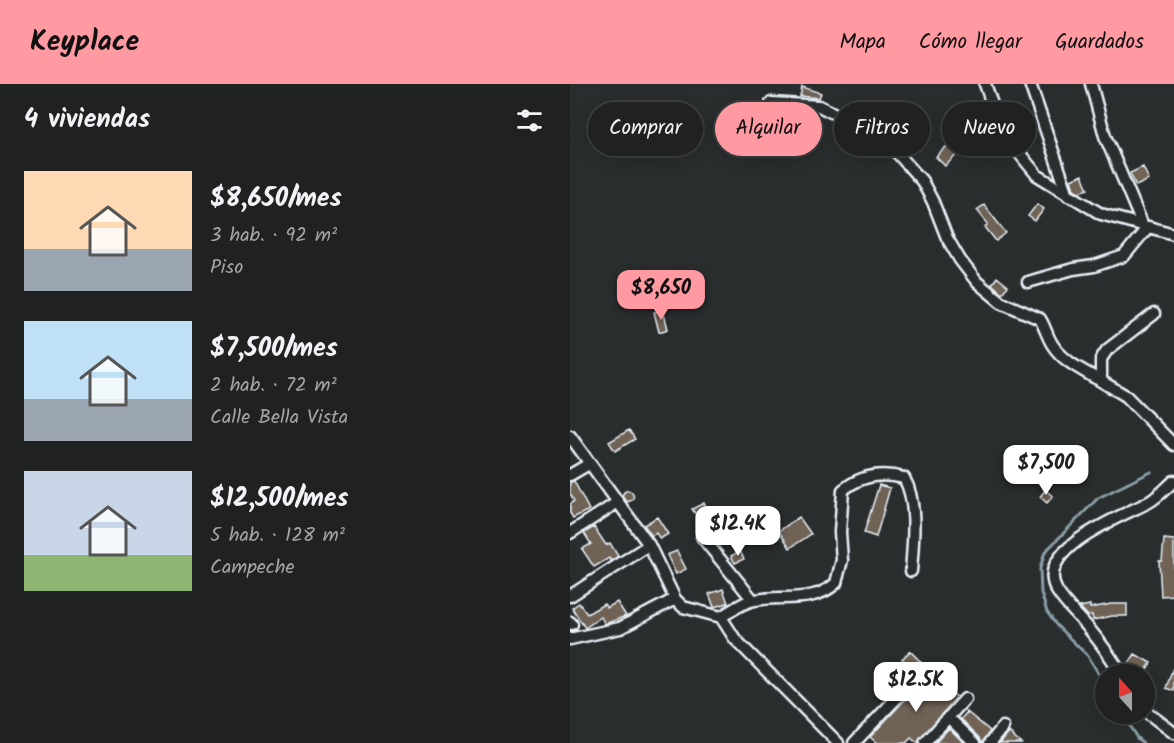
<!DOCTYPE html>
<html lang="es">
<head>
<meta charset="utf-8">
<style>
	:root { --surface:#202222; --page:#282a2a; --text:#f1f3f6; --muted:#a2a4a5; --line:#3d3f40; --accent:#ff9aa2 }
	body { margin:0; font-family:Kalam,sans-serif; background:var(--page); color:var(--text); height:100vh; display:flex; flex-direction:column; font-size:22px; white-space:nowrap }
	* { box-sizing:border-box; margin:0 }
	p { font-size:20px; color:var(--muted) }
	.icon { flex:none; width:33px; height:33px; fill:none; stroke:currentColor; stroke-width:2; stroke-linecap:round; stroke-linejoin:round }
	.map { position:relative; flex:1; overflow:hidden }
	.side { display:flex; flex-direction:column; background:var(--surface); width:570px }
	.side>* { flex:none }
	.hud { position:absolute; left:18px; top:18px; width:495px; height:54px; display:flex; gap:12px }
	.needle { width:39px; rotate:339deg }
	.buttons { position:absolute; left:525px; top:580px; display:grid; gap:12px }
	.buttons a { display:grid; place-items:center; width:60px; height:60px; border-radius:50%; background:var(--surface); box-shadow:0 3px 15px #0003,0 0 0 2px var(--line); font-size:30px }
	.price { position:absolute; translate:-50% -51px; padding:0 14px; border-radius:12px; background:#fff; color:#222; font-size:20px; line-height:39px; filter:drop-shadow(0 2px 3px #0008) }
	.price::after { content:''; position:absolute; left:50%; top:36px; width:18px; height:14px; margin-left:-9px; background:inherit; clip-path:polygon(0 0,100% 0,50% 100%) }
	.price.on { background:var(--accent); color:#111 }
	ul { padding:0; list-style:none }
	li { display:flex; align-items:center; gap:18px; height:150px; padding:0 24px }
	li span { display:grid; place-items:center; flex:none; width:168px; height:120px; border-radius:0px; color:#555 }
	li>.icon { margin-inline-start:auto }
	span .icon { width:72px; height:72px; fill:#fffc; stroke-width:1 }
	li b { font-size:26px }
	h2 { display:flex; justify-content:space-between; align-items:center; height:72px; padding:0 24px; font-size:26px }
	.pill { padding:0 21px; border-radius:27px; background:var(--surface); box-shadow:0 3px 15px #0003,0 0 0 2px var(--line); font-size:21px; line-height:54px }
	.pill.on { background:var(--accent); color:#111 }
	header { display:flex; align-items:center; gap:36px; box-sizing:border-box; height:84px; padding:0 30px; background:var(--accent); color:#111 }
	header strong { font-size:28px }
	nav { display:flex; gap:33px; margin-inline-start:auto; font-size:21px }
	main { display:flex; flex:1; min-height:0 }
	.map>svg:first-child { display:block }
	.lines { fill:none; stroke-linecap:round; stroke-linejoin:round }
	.stream { stroke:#8a9ea7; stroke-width:3 }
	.building { fill:#706457; stroke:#e8f1f8; stroke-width:1.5 }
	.minor-casing { stroke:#e8f1f8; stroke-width:15 }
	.minor { stroke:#2a2d2e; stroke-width:10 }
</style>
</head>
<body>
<header>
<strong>Keyplace</strong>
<nav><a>Mapa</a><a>Cómo llegar</a><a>Guardados</a></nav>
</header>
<main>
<section class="side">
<h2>4 viviendas<svg class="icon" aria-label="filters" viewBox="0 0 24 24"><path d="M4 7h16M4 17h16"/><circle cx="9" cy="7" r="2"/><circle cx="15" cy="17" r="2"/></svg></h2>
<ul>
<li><span style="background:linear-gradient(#ffd9b3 65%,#9aa5b1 0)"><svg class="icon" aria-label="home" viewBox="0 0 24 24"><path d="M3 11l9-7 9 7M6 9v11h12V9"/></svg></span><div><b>$8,650/mes</b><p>3 hab. · 92 m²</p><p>Piso</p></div></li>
<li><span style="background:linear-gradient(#bfe0f5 65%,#9aa5b1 0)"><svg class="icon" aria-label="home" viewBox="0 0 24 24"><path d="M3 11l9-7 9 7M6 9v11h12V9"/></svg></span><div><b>$7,500/mes</b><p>2 hab. · 72 m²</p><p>Calle Bella Vista</p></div></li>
<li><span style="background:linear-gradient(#c9d6e8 70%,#8fb573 0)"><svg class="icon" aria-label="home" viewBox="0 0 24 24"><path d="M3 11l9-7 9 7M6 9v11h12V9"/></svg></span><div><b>$12,500/mes</b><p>5 hab. · 128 m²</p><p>Campeche</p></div></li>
</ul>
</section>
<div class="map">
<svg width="604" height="659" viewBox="0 0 604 659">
	<rect width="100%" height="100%" fill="#2a2d2e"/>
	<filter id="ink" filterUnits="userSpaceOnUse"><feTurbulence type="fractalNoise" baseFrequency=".0167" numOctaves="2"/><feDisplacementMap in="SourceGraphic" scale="12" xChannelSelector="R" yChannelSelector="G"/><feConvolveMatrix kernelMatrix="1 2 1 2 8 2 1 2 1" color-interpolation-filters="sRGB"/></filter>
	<g filter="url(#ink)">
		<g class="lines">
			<path class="stream" d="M 536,602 L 518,572 L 487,542 L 477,528 L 471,509 L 470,484 L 475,468 L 528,414 L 581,388
				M 552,630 L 567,654 L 573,659"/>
		</g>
		<path class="building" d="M 232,3 L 251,9 L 249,14 L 230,12 Z
			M 294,17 L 306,19 L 303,39 L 291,35 Z
			M 381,58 L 390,68 L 375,82 L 366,73 Z
			M 573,83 L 579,96 L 566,102 L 560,89 Z
			M 512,91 L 518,105 L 510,108 L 504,105 L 501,96 Z
			M 467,120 L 474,125 L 465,137 L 458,132 Z
			M 414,121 L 436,149 L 426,157 L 415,143 L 418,140 L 407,126 Z
			M 427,193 L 438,202 L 432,209 L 422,200 Z
			M 93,226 L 98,245 L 89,248 L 84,228 Z
			M 59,346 L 65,355 L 45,367 L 39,358 Z
			M 4,397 L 19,426 L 3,434 L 0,429 L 0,420 L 4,417 L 0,409 L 0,398 Z
			M 309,401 L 320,404 L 306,453 L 294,449 Z
			M 475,406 L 483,412 L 477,419 L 470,413 Z
			M52.5 412a5.5 5.5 0 1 1 11 0a5.5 5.5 0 1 1-11 0Z
			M 134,419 L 139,428 L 128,434 L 122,425 Z
			M 87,433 L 98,450 L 90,455 L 86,449 L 82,452 L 74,441 Z
			M 229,433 L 241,450 L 220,464 L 209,447 Z
			M 24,443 L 36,461 L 40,459 L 48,472 L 41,477 L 39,474 L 24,483 L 12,465 L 21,460 L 14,449 Z
			M 594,455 L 604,456 L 604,511 L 591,512 L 589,477 L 592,477 Z
			M 107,467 L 116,485 L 106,490 L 97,471 Z
			M 170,467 L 174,475 L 165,479 L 161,472 Z
			M 153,505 L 158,519 L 144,523 L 139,510 Z
			M 47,518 L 56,532 L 35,540 L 31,533 L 15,544 L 2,524 L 9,519 L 17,530 L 34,520 L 37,524 Z
			M 541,520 L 557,520 L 557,532 L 542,532 L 523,536 L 522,531 L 518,532 L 510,523 L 520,521 L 520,524 Z
			M 340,567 L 351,578 L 342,586 L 332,575 Z
			M 565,570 L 581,579 L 573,591 L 557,582 Z
			M 603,584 L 604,584 L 604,607 L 596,604 Z
			M 353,590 L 357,592 L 360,591 L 387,613 L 347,659 L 341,654 L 336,659 L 307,659 L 300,653 L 346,604 L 348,596 Z
			M 397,628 L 420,647 L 413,659 L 410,654 L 391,635 Z
			M 379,644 L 394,659 L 365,659 Z
			M 439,648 L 451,659 L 430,659 Z"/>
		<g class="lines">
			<g class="minor-casing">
				<path id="minor" d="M 415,0 L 424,26 L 445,64 L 467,91 L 531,130 L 604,150
					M 460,0 L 498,111
					M 521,0 L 535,52 L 573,142
					M 201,19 L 249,22 L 314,54 L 352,97 L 363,118 L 377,154 L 390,176 L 407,198 L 431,218 L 470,235 C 475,243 477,252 482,260 C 493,278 514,287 531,297
					M 458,198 L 503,185 L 524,182 L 554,172 L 578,143
					M 584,230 L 537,266 L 531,275 L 531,297 L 556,312 L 604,361
					M 0,352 L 79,461 L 105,515 L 113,523 L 151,533 L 165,555 L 268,659
					M 0,391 L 19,380
					M 0,449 L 48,418
					M 132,453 L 183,516
					M 0,512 L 79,461
					M 151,533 C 161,527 174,517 185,516 C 212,511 244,520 266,499 L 272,476 L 270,448 L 273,406 C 291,391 311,388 334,394 C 348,418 343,460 341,487
					M 0,538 L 2,540
					M 0,555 L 50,544 L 105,515
					M 552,591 C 542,575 532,560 520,546 C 510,533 496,522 487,507 C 462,465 553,432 579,418 C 588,413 596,404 604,397
					M 574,626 L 604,649
					M 378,633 L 405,659
					M 284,659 L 341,599
					M 355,659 L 395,615
					M 420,659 L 433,643"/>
			</g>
			<use href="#minor" class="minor"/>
		</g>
	</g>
</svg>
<div class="buttons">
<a><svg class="needle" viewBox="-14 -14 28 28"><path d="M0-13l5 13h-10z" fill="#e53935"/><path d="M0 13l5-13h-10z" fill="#a2a4a5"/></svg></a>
</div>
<b class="price on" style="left:91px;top:237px">$8,650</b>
<b class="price" style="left:476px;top:412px">$7,500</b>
<b class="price" style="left:168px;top:473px">$12.4K</b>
<b class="price" style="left:346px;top:629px">$12.5K</b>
<div class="hud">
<a class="pill">Comprar</a>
<a class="pill on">Alquilar</a>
<a class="pill">Filtros</a>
<a class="pill">Nuevo</a>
</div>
</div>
</main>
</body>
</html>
